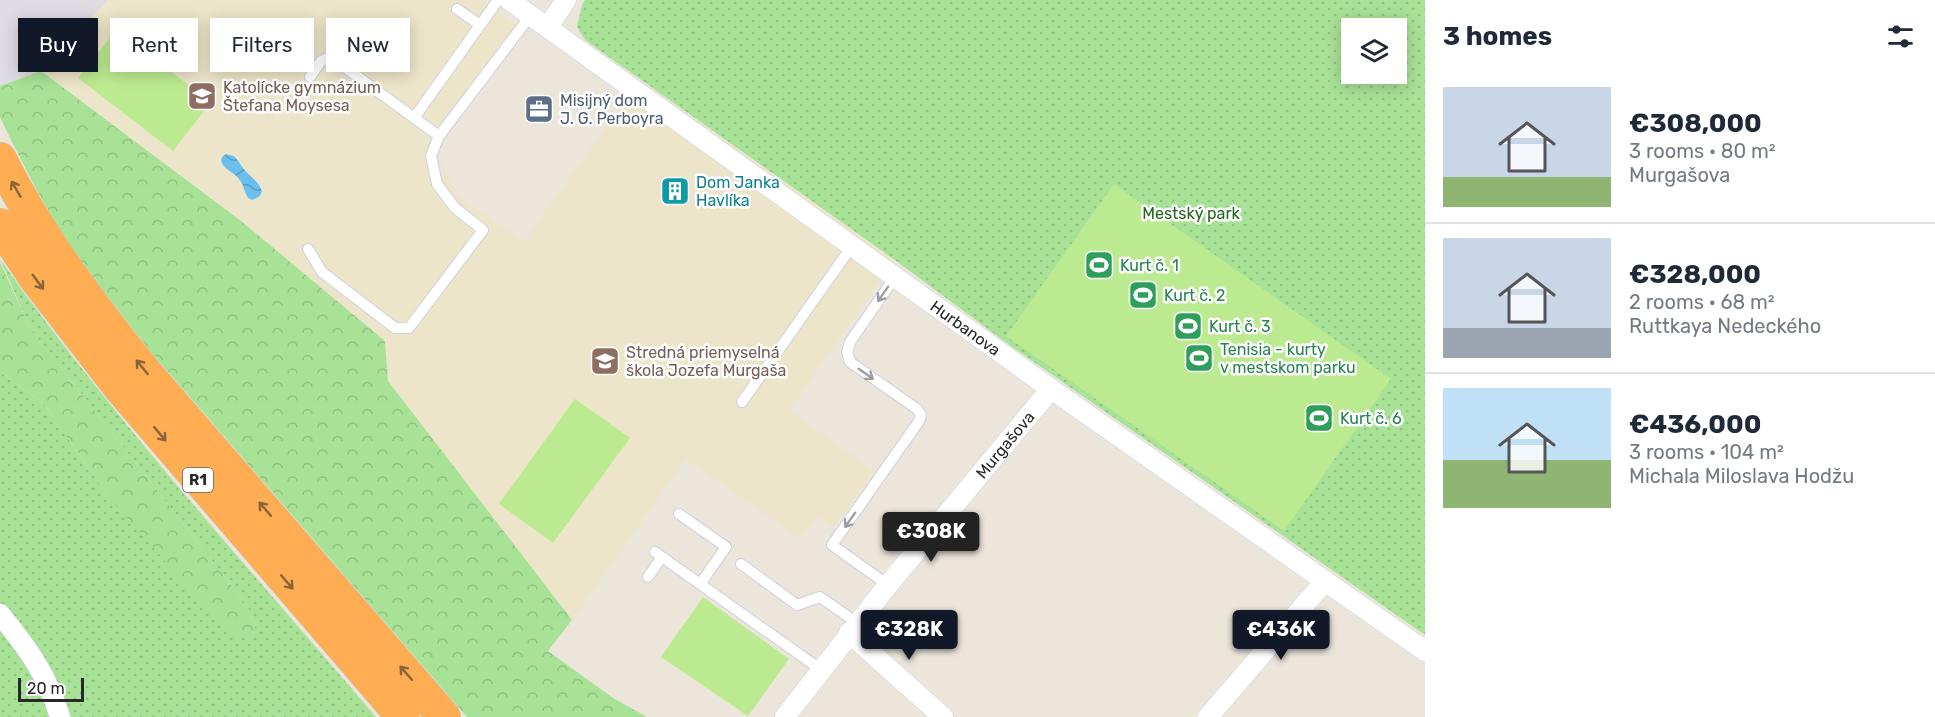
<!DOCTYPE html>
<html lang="en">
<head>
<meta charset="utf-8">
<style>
	:root { --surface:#fff; --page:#f6f6f7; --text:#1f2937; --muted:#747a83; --line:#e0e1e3; --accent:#111827 }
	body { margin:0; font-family:Rubik,sans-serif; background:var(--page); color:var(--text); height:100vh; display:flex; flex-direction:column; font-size:22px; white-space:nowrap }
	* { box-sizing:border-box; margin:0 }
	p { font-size:20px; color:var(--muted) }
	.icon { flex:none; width:33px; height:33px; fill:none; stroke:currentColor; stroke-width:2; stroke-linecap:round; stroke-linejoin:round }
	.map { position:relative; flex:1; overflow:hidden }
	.details { display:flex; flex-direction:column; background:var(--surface); width:510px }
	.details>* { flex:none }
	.guide { position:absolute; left:18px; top:18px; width:570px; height:54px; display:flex; gap:12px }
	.buttons { position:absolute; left:1341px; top:18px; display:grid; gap:12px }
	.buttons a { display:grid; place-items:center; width:66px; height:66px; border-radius:0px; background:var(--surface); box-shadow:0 3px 15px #0003; font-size:30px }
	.scale { position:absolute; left:18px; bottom:15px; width:66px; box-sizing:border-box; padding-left:6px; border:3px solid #282828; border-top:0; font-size:16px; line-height:21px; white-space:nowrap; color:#282828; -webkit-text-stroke:4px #fff; paint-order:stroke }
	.price { position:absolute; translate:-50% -51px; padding:0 14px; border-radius:6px; background:var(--accent); color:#fff; font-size:20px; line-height:39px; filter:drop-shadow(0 2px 3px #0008) }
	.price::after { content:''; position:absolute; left:50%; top:36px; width:18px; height:14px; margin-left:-9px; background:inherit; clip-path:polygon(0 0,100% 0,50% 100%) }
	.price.on { background:#222; color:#fff }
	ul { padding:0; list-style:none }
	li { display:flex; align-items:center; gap:18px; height:150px; padding:0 18px }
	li+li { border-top:2px solid var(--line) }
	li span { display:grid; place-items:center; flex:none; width:168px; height:120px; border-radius:0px; color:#555 }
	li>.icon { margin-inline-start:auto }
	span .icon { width:72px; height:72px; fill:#fffc; stroke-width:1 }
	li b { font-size:26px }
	h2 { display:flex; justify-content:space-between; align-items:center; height:72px; padding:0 18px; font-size:26px }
	.pill { padding:0 21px; border-radius:0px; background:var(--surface); box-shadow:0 3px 15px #0003; font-size:21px; line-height:54px }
	.pill.on { background:var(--accent); color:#fff }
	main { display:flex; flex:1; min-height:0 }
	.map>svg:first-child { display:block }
	.industrial { fill:#dedbe3 }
	.education { fill:#ede5c9 }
	.green { fill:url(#green-dots); fill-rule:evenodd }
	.forest { fill:url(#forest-crowns) }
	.pitch { fill:#bcea91 }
	.water { fill:url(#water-waves) }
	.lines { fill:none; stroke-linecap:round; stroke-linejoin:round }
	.service-casing { stroke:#cfd1e2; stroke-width:12 }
	.minor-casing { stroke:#cfd1e2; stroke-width:21 }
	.motorway-casing { stroke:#c7c7c7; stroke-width:34 }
	.service { stroke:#fff; stroke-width:10 }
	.minor { stroke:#fff; stroke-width:20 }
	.motorway { stroke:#fead52; stroke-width:33 }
	.oneway { stroke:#88643b }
	.oneway2 { stroke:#9e9e9e }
	.labels { text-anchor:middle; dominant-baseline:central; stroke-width:5; stroke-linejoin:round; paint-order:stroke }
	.shield { fill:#fff; stroke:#686868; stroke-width:1.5 }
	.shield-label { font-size:15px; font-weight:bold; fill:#282828 }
	.education-label { font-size:16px; fill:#785e54; stroke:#fff; text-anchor:start }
	.service-label { font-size:16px; fill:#4e5e75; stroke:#fff; text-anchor:start }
	.culture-label { font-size:16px; fill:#0d838f; stroke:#fff; text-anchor:start }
	.park-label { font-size:16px; fill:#226519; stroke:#fff }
	.leisure-label { font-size:16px; fill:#27864d; stroke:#fff; text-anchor:start }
	.street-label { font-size:16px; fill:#282828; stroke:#fff }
</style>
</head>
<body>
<main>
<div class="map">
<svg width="1425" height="717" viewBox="0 0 1425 717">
	<defs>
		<pattern id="green-dots" width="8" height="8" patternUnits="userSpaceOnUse" patternTransform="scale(1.5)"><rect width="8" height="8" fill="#a8e296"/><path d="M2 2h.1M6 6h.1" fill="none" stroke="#91c281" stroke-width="1.8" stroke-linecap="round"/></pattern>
		<pattern id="forest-crowns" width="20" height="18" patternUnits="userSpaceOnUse" patternTransform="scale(1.5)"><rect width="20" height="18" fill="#a8e296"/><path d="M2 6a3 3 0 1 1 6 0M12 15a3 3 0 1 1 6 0" fill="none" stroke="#91c281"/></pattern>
		<pattern id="water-waves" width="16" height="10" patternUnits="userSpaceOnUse" patternTransform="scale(1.5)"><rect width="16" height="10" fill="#6bbfef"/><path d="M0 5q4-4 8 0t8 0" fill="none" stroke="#589bc2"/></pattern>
	</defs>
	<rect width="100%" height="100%" fill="#ebe5da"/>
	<path class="industrial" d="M 0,0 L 108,0 L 41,71 L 0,86 Z"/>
	<path class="education" d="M 108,0 L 481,0 L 517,26 L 445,118 L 429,141 L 459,197 L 524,242 L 639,80 L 895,260 L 789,410 L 874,471 L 833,528 L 817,516 L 801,539 L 686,459 L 572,620 L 388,381 L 385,341 L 241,221 L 41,71 Z"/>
	<path class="green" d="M 585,0 L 1425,0 L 1425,635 L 1004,341 L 895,260 L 585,40 L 577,27 L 582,5 ZM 1352,28 L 1396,28 L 1396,74 L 1352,74 Z
		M 0,259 C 114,420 248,567 376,717 L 0,717 L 0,372 L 44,404 L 108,496 L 256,626 L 246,604 L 30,328 Z"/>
	<path class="forest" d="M 41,71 L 241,221 L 385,341 L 388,381 L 572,620 L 548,651 L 613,698 L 647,717 L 467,717 L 151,352 L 94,279 L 56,224 L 35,187 L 9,136 L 0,117 L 0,86 Z
		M 0,262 L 30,328 L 246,604 L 256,626 L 248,636 L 234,637 L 178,576 L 108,496 L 44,404 L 0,372 Z"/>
	<path class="pitch" d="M 116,30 L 211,102 L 173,151 L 78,78 Z
		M 1114,184 L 1391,379 L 1284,531 L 1006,336 Z
		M 575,399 L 630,438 L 553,543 L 499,504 Z
		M 703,597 L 789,659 L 748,716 L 661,657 Z"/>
	<path class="water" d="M 226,154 L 234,156 C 238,160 240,164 243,168 C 248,176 276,192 252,200 L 248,198 C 244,191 244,185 239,179 C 233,171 225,171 221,161 L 222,157 Z"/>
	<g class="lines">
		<g class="service-casing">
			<path id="service" d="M 457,9 L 480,25
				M 310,77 L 321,61 L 328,58 L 336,61 L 439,136
				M 414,118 L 498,0
				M 308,249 L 322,272 L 395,328 L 409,328 L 483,230 L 455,208 L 437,184 L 431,156 L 439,136 L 531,15
				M 742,402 L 852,246
				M 679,514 L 726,547 L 700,584
				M 655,552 L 820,669
				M 741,564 L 797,605 L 820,597 L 857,623
				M 648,577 L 662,557
				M 888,585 L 832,545 L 919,421 L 921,415 L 917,409 L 850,362 L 847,352 L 850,342 L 895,277"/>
		</g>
		<g class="minor-casing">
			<g id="minor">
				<path id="s1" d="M 509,0 L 1051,389 L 1425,651"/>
				<path d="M 548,27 L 566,0"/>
				<path d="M 0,614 C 28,649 47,674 60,717"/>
				<path d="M 849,633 L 943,717"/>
				<path id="s2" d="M 785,717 L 888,585 L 1051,389"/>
				<path d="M 1208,717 L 1325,581"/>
			</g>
		</g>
		<g class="motorway-casing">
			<path id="motorway" d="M 0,159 C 39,237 92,306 146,373 L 444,717
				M 0,225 L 36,279 L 121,389 L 403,717"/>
		</g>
		<use href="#service" class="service"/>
		<use href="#minor" class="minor"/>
		<use href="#motorway" class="motorway"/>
	</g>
	<defs><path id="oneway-shaft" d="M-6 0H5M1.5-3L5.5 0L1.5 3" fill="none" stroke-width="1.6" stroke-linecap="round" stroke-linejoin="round" transform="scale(1.5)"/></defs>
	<g class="oneway">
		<use href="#oneway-shaft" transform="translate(16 189) rotate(-120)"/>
		<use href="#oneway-shaft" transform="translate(38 282) rotate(54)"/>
		<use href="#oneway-shaft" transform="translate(142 367) rotate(-129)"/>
		<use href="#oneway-shaft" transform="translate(160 434) rotate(50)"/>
		<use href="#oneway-shaft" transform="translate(265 509) rotate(-131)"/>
		<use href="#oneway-shaft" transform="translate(287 582) rotate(49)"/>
		<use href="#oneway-shaft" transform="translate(406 673) rotate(-131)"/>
	</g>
	<g class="oneway2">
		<use href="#oneway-shaft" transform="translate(883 294) rotate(125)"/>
		<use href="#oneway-shaft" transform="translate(866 374) rotate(35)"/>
		<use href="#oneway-shaft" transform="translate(850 520) rotate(125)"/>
	</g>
	<defs>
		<g id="school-square" transform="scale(1.5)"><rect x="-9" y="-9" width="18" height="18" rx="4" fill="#8d6e63" stroke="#fff"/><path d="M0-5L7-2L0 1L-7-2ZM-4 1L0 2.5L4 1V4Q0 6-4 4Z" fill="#fff"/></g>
		<g id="office-square" transform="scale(1.5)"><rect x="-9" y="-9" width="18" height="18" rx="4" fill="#5c6f8a" stroke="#fff"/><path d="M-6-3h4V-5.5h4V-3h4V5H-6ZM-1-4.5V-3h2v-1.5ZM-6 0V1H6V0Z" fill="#fff"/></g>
		<g id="building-square" transform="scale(1.5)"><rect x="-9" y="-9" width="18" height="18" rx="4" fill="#0f9aa8" stroke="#fff"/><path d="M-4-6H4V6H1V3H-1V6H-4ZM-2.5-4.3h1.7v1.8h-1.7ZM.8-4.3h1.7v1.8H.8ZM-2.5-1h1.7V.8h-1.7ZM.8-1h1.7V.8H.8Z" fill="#fff"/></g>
		<g id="stadium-square" transform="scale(1.5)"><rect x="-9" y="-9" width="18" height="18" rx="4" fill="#2e9e5b" stroke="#fff"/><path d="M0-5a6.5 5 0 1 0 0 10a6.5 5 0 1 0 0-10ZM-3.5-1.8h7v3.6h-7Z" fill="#fff"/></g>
	</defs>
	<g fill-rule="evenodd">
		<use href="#school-square" x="202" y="96"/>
		<use href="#office-square" x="539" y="109"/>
		<use href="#building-square" x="675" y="191"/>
		<use href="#stadium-square" x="1099" y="265"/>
		<use href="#stadium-square" x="1143" y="295"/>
		<use href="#stadium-square" x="1188" y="326"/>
		<use href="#stadium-square" x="1199" y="358"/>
		<use href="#school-square" x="605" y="361"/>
		<use href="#stadium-square" x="1319" y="418"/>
	</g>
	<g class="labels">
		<rect class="shield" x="183" y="468" width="30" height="24" rx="4.5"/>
		<g class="shield-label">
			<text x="198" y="480">R1</text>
		</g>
		<g class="education-label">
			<text x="223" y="87">Katolícke gymnázium<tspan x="223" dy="18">Štefana Moysesa</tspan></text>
			<text x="626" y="352">Stredná priemyselná<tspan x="626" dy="18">škola Jozefa Murgaša</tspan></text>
		</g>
		<g class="service-label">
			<text x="560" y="100">Misijný dom<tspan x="560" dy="18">J. G. Perboyra</tspan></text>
		</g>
		<g class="culture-label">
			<text x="696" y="182">Dom Janka<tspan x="696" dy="18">Havlíka</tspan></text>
		</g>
		<g class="park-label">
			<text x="1191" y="213">Mestský park</text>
		</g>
		<g class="leisure-label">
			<text x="1120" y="265">Kurt č. 1</text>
			<text x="1164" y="295">Kurt č. 2</text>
			<text x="1209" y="326">Kurt č. 3</text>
			<text x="1220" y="349">Tenisia - kurty<tspan x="1220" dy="18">v mestskom parku</tspan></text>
			<text x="1340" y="418">Kurt č. 6</text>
		</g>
		<g class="street-label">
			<text stroke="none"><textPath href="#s1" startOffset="562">Hurbanova</textPath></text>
			<text stroke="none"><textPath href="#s2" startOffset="350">Murgašova</textPath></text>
		</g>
	</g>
</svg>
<div class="buttons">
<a><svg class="icon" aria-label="layers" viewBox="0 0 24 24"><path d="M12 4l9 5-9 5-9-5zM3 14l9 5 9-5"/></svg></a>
</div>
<div class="scale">20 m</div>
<b class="price on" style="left:931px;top:563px">€308K</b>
<b class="price" style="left:909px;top:661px">€328K</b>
<b class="price" style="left:1281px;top:661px">€436K</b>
<div class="guide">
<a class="pill on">Buy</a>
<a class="pill">Rent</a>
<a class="pill">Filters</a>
<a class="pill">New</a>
</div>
</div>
<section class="details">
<h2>3 homes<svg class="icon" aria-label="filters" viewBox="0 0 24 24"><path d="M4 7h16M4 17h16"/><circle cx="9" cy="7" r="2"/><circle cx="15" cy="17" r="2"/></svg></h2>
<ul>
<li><span style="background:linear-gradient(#c9d6e8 75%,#8fb573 0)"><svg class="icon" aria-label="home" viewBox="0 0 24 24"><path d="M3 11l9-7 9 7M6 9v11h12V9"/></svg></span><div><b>€308,000</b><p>3 rooms · 80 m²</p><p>Murgašova</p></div></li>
<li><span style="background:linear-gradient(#c9d6e8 75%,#9aa5b1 0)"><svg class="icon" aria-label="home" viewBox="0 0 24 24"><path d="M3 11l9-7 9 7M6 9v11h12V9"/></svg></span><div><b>€328,000</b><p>2 rooms · 68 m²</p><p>Ruttkaya Nedeckého</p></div></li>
<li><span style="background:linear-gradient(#bfe0f5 60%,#8fb573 0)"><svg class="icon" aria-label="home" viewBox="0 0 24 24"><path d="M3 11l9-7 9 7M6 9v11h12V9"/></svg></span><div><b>€436,000</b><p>3 rooms · 104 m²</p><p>Michala Miloslava Hodžu</p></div></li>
</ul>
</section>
</main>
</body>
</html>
